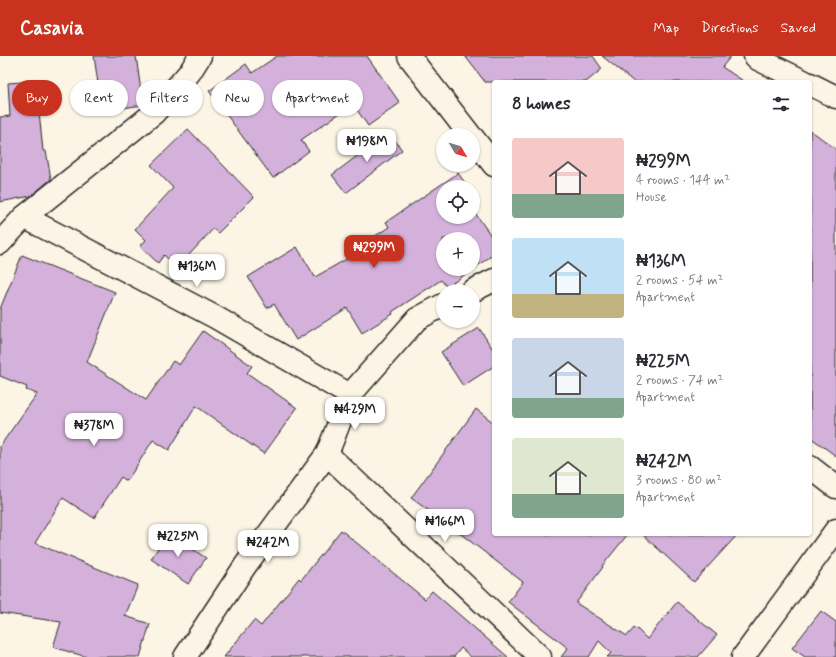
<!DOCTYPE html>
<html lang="en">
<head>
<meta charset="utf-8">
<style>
	:root { --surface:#fff; --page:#f2f2f3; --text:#2b2b33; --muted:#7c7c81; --accent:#c8321e }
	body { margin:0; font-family:Mynerve,sans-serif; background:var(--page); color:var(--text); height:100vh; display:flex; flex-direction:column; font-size:15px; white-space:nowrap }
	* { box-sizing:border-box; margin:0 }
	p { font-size:13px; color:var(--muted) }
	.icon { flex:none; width:22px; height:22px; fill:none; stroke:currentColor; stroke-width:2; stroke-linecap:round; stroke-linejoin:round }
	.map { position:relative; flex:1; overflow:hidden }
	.sheet { position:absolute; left:492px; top:24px; width:320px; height:456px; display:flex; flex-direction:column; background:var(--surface); border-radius:4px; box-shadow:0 1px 3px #0004 }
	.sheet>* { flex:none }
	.guide { position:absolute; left:12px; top:24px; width:380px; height:36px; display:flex; gap:8px }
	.needle { width:26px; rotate:128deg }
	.buttons { position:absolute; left:436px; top:72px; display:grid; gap:8px }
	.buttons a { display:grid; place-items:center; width:44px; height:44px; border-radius:50%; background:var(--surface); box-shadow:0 1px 3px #0004; font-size:20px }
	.price { position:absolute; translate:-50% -34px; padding:0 9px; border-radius:8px; background:#fff; color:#222; font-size:13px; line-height:26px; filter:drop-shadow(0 1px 2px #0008) }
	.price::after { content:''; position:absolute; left:50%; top:24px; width:12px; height:9px; margin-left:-6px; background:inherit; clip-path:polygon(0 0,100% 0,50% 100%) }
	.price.selected { background:var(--accent); color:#fff }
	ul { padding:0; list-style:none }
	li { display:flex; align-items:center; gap:12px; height:100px; padding:0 20px }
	li span { display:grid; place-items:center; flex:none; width:112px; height:80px; border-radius:4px; color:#555 }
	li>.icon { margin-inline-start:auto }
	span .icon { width:48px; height:48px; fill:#fffc; stroke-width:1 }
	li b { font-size:17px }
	h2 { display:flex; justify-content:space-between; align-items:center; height:48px; padding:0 20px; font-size:17px }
	.pill { padding:0 14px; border-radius:18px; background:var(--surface); box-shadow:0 1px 3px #0004; font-size:14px; line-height:36px }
	.pill.selected { background:var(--accent); color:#fff }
	header { display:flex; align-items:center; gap:24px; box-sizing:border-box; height:56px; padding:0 20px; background:var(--accent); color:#fff }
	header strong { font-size:19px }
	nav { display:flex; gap:22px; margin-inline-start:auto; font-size:14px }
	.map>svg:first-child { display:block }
	.building { fill:#d3b1db; stroke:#2b2b2b }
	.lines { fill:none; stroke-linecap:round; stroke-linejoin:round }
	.minor-casing { stroke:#2b2b2b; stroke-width:25 }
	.minor { stroke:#fcf5e5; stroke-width:22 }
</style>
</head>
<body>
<header>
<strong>Casavia</strong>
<nav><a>Map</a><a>Directions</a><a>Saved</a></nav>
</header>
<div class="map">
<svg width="836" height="601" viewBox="0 0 836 601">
	<rect width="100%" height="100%" fill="#fcf5e5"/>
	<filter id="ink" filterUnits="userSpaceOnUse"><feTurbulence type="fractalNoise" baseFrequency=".025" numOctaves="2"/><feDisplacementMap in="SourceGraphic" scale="8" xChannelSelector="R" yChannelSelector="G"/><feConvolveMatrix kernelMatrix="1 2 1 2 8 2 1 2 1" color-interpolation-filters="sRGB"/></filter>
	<g filter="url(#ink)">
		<path class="building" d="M 94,0 L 136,0 L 143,49 L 102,55 Z
			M 277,0 L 367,0 L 400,47 L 368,70 L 353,48 L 301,84 L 309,95 L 273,122 L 209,35 L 246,8 L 252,17 Z
			M 465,0 L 593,0 L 602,13 L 586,26 L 485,26 Z
			M 602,0 L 731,0 L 722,11 L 745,26 L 634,26 Z
			M 36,25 L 43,95 L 46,95 L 51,123 L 31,140 L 0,146 L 0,61 L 10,60 L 8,27 Z
			M 188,73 L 254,141 L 218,177 L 213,173 L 177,212 L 164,199 L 158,207 L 140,190 L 146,184 L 135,173 L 173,132 L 151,109 Z
			M 810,74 L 836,93 L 836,400 L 810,381 Z
			M 389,76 L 402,94 L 346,137 L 332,119 Z
			M 458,117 L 468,131 L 443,131 L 443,161 L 473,161 L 473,154 L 494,184 L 494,198 L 473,213 L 473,183 L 443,183 L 443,213 L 473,213 L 447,231 L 441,224 L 392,256 L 393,258 L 362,277 L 347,252 L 296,284 L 274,248 L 267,252 L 248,221 L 297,191 L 315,221 L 359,196 L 357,192 L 389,171 L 386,166 Z
			M 22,199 L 115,236 L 87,306 L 146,344 L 173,305 L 179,309 L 203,275 L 252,310 L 247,317 L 297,352 L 264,398 L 196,350 L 169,394 L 153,384 L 127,425 L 121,421 L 94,462 L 63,442 L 35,487 L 138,529 L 125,560 L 150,568 L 140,601 L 87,601 L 53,591 L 61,566 L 0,557 L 0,390 L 37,338 L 26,334 L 27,331 L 0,320 L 0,253 Z
			M 479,272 L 494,295 L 494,310 L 463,330 L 441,296 Z
			M 476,353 L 494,367 L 494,478 L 628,478 L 602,510 L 603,511 L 576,547 L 627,580 L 635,571 L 647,583 L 677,546 L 717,579 L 698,601 L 607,601 L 611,597 L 599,585 L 589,601 L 561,601 L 568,592 L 508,546 L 523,526 L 457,475 L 411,442 Z
			M 341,474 L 425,543 L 432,535 L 508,601 L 471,601 L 461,592 L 454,601 L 224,601 L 254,564 L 261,570 L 299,522 L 301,524 Z
			M 168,477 L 206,502 L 188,528 L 151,503 Z
			M 642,478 L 738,478 L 694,526 Z
			M 821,555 L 836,566 L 836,601 L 805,601 L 792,592 Z"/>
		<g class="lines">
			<g class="minor-casing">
				<path id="minor" d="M 409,0 L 470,79
					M 755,0 L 758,3 L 805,26
					M 810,28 L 836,41
					M 473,82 L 494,109
					M 24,161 L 215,261 L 350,339
					M 0,187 L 24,161 L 154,57 L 190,16 L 200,0
					M 472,235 L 494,224
					M 327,398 L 540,601
					M 810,411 L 836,431
					M 185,601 L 245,510 L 327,398 L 350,339 L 417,263 L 443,249
					M 743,601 L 836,474"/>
			</g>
			<use href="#minor" class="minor"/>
		</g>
	</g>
</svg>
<div class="buttons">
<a><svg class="needle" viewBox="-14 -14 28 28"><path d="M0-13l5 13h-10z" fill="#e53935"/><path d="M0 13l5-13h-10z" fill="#7c7c81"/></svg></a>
<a><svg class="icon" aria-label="locate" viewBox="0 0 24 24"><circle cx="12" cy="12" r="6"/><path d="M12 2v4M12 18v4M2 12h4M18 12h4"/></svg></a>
<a>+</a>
<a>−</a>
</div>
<b class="price" style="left:367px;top:107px">₦198M</b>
<b class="price selected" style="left:374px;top:213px">₦299M</b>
<b class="price" style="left:197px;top:232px">₦136M</b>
<b class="price" style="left:355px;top:375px">₦429M</b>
<b class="price" style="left:94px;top:391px">₦378M</b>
<b class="price" style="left:445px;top:487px">₦166M</b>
<b class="price" style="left:178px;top:502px">₦225M</b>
<b class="price" style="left:268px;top:508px">₦242M</b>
<div class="guide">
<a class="pill selected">Buy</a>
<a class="pill">Rent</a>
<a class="pill">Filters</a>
<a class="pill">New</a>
<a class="pill">Apartment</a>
</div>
<section class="sheet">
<h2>8 homes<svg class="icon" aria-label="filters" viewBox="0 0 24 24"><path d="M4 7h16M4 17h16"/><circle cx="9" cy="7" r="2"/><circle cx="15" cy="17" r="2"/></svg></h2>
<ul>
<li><span style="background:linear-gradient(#f6c9c9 70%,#7fa58c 0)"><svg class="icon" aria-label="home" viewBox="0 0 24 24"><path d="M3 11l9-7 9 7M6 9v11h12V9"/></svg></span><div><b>₦299M</b><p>4 rooms · 144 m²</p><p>House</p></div></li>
<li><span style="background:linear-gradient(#bfe0f5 70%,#c2b280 0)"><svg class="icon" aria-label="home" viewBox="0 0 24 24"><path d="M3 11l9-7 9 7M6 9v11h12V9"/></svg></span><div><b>₦136M</b><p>2 rooms · 54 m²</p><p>Apartment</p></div></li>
<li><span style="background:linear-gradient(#c9d6e8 75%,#7fa58c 0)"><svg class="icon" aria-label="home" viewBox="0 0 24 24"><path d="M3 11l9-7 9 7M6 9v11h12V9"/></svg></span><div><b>₦225M</b><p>2 rooms · 74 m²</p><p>Apartment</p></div></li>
<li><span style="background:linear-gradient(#dfe7d0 70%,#7fa58c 0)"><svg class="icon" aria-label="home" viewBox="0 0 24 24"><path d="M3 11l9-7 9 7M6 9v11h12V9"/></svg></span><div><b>₦242M</b><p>3 rooms · 80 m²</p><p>Apartment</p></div></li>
</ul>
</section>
</div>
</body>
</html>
